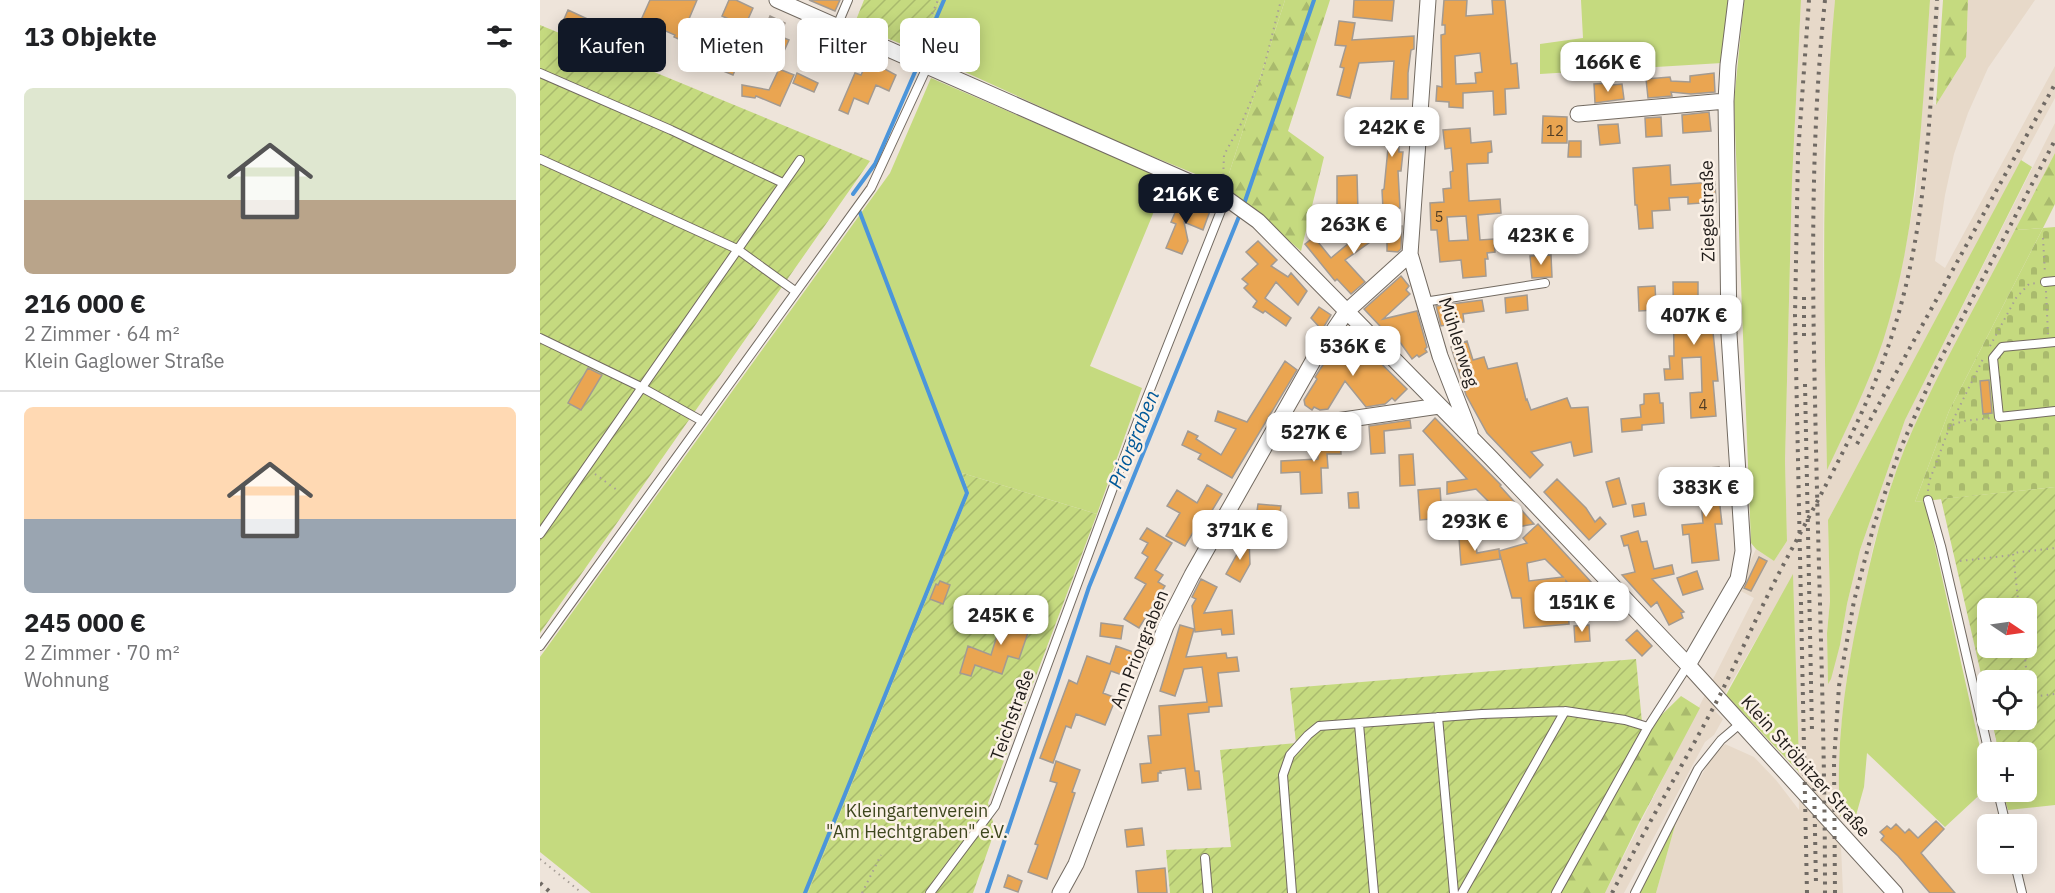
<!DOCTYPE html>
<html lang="de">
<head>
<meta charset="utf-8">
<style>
	:root { --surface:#fff; --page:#f2f2f2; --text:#202124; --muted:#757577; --line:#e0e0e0; --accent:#111827 }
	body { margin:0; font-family:"IBM Plex Sans",sans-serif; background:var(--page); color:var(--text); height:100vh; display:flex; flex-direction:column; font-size:22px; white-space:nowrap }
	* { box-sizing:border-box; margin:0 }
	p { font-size:20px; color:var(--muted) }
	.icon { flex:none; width:33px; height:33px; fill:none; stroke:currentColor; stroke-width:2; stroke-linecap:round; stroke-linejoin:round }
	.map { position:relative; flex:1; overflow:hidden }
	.drawer { display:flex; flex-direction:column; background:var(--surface); width:540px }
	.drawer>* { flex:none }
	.top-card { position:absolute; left:18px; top:18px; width:570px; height:54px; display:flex; gap:12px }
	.needle { width:39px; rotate:103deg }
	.buttons { position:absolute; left:1437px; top:598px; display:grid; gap:12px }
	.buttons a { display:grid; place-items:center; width:60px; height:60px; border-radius:9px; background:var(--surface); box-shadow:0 3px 15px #0003; font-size:30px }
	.price { position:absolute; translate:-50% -51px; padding:0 14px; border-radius:12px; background:#fff; color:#222; font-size:20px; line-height:39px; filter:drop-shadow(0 2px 3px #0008) }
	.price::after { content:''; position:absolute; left:50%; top:36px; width:18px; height:14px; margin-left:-9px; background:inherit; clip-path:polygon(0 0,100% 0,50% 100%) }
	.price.current { background:var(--accent); color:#fff }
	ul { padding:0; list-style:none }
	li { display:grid; align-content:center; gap:12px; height:318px; padding:0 24px }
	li+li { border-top:2px solid var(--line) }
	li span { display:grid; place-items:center; height:186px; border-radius:9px; color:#555 }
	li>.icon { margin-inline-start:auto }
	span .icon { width:108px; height:108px; fill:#fffc; stroke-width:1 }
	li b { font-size:26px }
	h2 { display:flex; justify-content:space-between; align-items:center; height:72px; padding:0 24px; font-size:26px }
	.pill { padding:0 21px; border-radius:9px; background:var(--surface); box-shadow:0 3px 15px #0003; font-size:21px; line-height:54px }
	.pill.current { background:var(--accent); color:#fff }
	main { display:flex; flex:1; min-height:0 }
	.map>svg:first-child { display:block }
	.built { fill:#e7d9c9 }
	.grass { fill:#c5da7f }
	.forest { fill:url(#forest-firs) }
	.cemetery { fill:url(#cemetery-stones) }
	.garden { fill:url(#garden-furrows); fill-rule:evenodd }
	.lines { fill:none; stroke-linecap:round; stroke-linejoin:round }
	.stream { stroke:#4b95db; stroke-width:4 }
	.building { fill:#eaa551; stroke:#a39a91; stroke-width:1.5; fill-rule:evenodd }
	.service-casing { stroke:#726a61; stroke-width:10 }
	.minor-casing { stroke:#726a61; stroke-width:17 }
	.path { stroke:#a79f97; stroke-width:2; stroke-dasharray:1.5 4.5; stroke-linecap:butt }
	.service { stroke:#fff; stroke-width:8 }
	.minor { stroke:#fff; stroke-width:15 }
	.rail { stroke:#706a64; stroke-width:4; stroke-dasharray:3 6; stroke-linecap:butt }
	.labels { text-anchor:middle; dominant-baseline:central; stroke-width:5; stroke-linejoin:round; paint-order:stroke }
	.number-label { font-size:15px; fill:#523e26 }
	.street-label { font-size:18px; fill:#1f1b18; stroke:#fbf1e7 }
	.park-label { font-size:18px; fill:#3d461d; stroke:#fbf1e7 }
	.water-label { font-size:20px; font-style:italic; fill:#005999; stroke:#fbf1e7 }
</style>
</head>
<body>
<main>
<section class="drawer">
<h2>13 Objekte<svg class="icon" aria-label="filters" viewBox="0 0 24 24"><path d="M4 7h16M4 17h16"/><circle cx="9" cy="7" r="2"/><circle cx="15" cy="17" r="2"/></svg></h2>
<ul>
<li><span style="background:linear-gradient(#dfe7d0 60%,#b9a48a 0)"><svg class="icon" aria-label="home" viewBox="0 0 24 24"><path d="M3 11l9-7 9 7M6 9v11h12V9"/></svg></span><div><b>216 000 €</b><p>2 Zimmer · 64 m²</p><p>Klein Gaglower Straße</p></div></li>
<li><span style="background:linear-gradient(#ffd9b3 60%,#9aa5b1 0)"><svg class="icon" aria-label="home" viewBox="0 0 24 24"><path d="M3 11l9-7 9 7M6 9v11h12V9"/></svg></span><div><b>245 000 €</b><p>2 Zimmer · 70 m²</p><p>Wohnung</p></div></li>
</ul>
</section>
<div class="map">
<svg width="1515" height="893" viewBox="0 0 1515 893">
	<defs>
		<pattern id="forest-firs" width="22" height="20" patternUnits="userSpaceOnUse" patternTransform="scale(1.5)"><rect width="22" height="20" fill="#c5da7f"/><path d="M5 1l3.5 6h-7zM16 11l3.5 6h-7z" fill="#a9ba6d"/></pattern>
		<pattern id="cemetery-stones" width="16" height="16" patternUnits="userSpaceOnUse" patternTransform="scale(1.5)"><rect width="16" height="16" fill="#c5da7f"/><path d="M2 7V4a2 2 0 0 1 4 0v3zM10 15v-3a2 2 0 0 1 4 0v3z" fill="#a9ba6d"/></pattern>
		<pattern id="garden-furrows" width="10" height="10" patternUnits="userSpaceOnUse" patternTransform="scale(1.5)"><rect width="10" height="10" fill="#c5da7f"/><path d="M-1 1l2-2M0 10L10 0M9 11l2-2" fill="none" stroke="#a9ba6d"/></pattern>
	</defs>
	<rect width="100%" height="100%" fill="#eee4da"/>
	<path class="built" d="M 1261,0 L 1295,0 L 1284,149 L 1283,256 L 1287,469 L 1307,427 L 1342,341 L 1362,266 L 1376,190 L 1390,0 L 1400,0 L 1393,104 L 1396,105 L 1426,57 L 1428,0 L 1495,0 L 1448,68 L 1428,113 L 1414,154 L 1405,195 L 1395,261 L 1405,268 L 1515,66 L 1515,98 L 1288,520 L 1290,601 L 1287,633 L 1288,683 L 1300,645 L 1307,604 L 1320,550 L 1365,420 L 1515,123 L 1515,153 L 1373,430 L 1352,483 L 1333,547 L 1308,669 L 1301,728 L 1299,799 L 1303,893 L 1116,893 L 1136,822 L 1171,758 L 1185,744 L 1214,757 L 1236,780 L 1259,810 L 1253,576 L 1175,711 L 1183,719 L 1174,735 L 1165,742 L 1084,893 L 1065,893 L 1214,598 L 1197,589 L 1216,549 L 1234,561 L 1247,541 L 1245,461 L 1252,181 Z"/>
	<path class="grass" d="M 400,0 L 745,0 L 685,186 L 582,144 L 379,51 Z
		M 1041,0 L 1188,0 L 1182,63 L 1000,74 L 1000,44 L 1043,38 Z
		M 1204,0 L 1261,0 L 1252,181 L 1245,461 L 1247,541 L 1234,561 L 1216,549 L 1211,543 L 1194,102 Z
		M 1295,0 L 1390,0 C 1382,115 1378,231 1343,341 C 1328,385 1307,428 1287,470 C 1284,313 1280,157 1295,0 Z
		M 391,78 L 627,180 L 550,366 L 602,388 L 557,514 L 422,473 L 429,493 L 268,893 L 51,893 L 0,852 L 0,657 L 350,173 Z
		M 1481,160 L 1492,167 L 1365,420 L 1320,550 L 1307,604 L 1300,645 L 1291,679 L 1288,684 L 1287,633 L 1290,601 L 1288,520 Z
		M 1503,228 L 1409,411 L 1375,502 L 1383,501 L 1387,510 L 1447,779 L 1447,788 L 1405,827 L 1327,753 L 1324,787 L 1313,826 L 1300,816 C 1295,740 1307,664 1324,590 C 1336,535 1350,480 1373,429 C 1404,361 1441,296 1475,230 Z
		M 1253,574 L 1259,763 L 1259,772 L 1186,695 Z
		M 1452,720 L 1515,747 L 1515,805 L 1468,810 L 1463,792 L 1486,792 L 1486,753 L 1459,753 Z
		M 1136,822 L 1116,893 L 1100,893 L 1101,891 Z"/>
	<path class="forest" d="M 745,0 L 790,0 L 748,131 L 784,157 L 761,251 L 685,186 Z
		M 1403,0 L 1428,0 L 1426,57 L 1396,105 Z
		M 1515,153 L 1515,204 L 1503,228 L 1475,230 Z
		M 1141,696 L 1160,708 L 1098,825 L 1065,893 L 1012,893 L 1103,733 Z"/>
	<path class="cemetery" d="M 1515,227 L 1515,487 L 1375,502 L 1409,411 L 1503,228 Z"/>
	<path class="garden" d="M 324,0 L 400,0 L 379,51 L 314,25 Z
		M 0,25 L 330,161 L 0,633 Z
		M 422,473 L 557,514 L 448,803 L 455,830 L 433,893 L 268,893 L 429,493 Z
		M 1515,487 L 1515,749 L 1459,753 L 1452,720 L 1486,720 L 1486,681 L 1448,681 L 1447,700 L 1401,499 ZM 1448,609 L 1486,609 L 1486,648 L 1448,648 Z
		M 1096,659 L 1103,733 L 1012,893 L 630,893 L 626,850 L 691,847 L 680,750 L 756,743 L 750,688 Z"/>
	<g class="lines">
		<path class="stream" d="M 382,51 L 404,0
			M 313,194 L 335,164 L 375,72
			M 703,207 L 774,0
			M 265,893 L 427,493 L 319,210
			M 447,893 L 549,587 L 700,214"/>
	</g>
	<path class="building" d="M 110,0 L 157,0 L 146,26 L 152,29 L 147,43 L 134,37 L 135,35 L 101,20 Z
		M 189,0 L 196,0 L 213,8 L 205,26 L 182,16 Z
		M 269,0 L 300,0 L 295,11 Z
		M 814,0 L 854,0 L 852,21 L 813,17 Z
		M 904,0 L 927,0 L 926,16 L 953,14 L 952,0 L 965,0 L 971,64 L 977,63 L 979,88 L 965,89 L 966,114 L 954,115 L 953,91 L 923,93 L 923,108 L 909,107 L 909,102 L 896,101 L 897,86 L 902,87 L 901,35 L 905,34 L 905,25 L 902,25 ZM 940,53 L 942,72 L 935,73 L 936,83 L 916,84 L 915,56 Z
		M 28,10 L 78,33 L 73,43 L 67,40 L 65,46 L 54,41 L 56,35 L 35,26 L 33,31 L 21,26 Z
		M 230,16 L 245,23 L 240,34 L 225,28 Z
		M 799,21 L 815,23 L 812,40 L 874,36 L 874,49 L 871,50 L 868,73 L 868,99 L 851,99 L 854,61 L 819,63 L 810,98 L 797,95 L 804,68 L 800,67 L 806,46 L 795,45 Z
		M 239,36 L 249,40 L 236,69 L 226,65 Z
		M 277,36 L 294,43 L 288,56 L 272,50 Z
		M 171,45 L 200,58 L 193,75 L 181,70 L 184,64 L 167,57 Z
		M 328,60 L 356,75 L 349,91 L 336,85 L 328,104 L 314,98 L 308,114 L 299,110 L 315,73 L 321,75 Z
		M 239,69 L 254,75 L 240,106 L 216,96 L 215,98 L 202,96 L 202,85 L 229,90 Z
		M 257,73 L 278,83 L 274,92 L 253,83 Z
		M 1174,73 L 1175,92 L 1151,94 L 1131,92 L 1132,96 L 1108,98 L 1106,79 L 1130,77 L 1131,81 L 1150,82 L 1150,76 Z
		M 1071,83 L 1072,85 L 1082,84 L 1084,99 L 1055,103 L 1054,84 Z
		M 851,111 L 857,112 L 857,116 L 867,115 L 868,125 L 858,126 L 859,152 L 863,152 L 861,171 L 858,171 L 860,208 L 843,209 L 842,190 L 844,189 L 849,138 L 838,138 L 838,134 L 834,134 L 834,122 L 850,121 Z
		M 1169,112 L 1171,131 L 1143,133 L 1142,115 Z
		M 1003,116 L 1027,117 L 1027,143 L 1002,143 Z
		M 1121,117 L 1122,136 L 1106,137 L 1105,118 Z
		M 1078,124 L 1080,143 L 1060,145 L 1058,125 Z
		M 930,128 L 931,143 L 951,141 L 952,152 L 948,153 L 948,163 L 927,164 L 929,201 L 960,199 L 961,213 L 938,215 L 940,240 L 954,239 L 955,252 L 947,253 L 948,259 L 945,259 L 946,276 L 923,278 L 921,260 L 900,262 L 897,230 L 891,230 L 890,203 L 904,202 L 903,189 L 911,188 L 910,172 L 913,171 L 911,148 L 905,149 L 903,130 ZM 926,216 L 928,240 L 909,241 L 907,217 Z
		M 1029,141 L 1041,141 L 1041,157 L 1028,157 Z
		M 1130,165 L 1131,185 L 1175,182 L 1176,202 L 1148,204 L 1148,197 L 1129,198 L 1130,210 L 1112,211 L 1113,228 L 1099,229 L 1097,205 L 1095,205 L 1093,168 Z
		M 817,175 L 818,211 L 797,213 L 797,176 Z
		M 640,201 L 643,210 L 646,202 L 670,211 L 663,230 L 644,222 L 648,241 L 642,254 L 626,248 L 636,224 L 631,222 Z
		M 862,226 L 861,249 L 858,252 L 847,251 L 847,230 L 805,260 L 825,282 L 811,294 L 797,279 L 795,281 L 765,244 L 774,237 L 791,258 L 827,228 Z
		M 718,241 L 737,260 L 731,266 L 748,277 L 751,273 L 767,291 L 758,305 L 736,282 L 725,298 L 751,318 L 746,326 L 725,311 L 723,313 L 713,307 L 717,301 L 704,288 L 708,284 L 702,279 L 718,264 L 706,252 Z
		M 1011,255 L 1012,277 L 992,278 L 990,256 Z
		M 861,276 L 869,286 L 866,290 L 870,294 L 843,319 L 877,311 L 887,347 L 885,349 L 887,352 L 879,357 L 877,355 L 872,359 L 857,338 L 854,341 L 824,309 Z
		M 1133,282 L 1158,282 L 1158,311 L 1160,311 L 1161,318 L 1179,317 L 1179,332 L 1173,332 L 1178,381 L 1173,381 L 1176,416 L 1151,418 L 1150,393 L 1162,392 L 1161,357 L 1142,358 L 1143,379 L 1125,380 L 1124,369 L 1130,369 L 1129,356 L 1134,356 Z
		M 1115,286 L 1116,304 L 1113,304 L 1114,310 L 1099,311 L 1098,287 Z
		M 987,295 L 988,310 L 966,313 L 965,298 Z
		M 942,300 L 944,311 L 923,314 L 924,322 L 901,326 L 896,306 Z
		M 779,307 L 791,315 L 782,330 L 771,318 Z
		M 805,331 L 808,331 L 867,389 L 855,401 L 852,398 L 845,404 L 826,407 L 805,381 L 788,409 L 780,410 L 774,407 L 772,410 L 765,405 L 764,400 L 777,379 L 775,377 Z
		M 927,341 L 933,360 L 944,357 L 948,369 L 977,363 L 986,400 L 987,399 L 991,410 L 1027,398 L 1031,408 L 1048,407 L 1052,452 L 1034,456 L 1031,442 L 991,452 L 1003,465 L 990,478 L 947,433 L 926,395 L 911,347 Z
		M 745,361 L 757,370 L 692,478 L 658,459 L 661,454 L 642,445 L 648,431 L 658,436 L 656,439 L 681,455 L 696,429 L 675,421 L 678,411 L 707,422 Z
		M 48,368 L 62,375 L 41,410 L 28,403 Z
		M 1449,380 L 1452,413 L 1443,414 L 1440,381 Z
		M 1119,393 L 1120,403 L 1123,403 L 1124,423 L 1102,425 L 1102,430 L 1082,432 L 1081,419 L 1101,417 L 1100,405 L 1104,404 L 1104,394 Z
		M 895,418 L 961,485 L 960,486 L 994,524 L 933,535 L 929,511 L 954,507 L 936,489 L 907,494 L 907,482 L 927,479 L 883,431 Z
		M 870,420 L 871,428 L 844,431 L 845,453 L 831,454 L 829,426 Z
		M 800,432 L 801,454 L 787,454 L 788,468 L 781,468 L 782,493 L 761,494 L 760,472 L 741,473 L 741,461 L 778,459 L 777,434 Z
		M 873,454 L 875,485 L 860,486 L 859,455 Z
		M 1179,467 L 1181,488 L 1178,488 L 1182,524 L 1175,524 L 1179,560 L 1152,563 L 1149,534 L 1143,535 L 1142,525 L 1163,523 L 1158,469 Z
		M 1079,478 L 1086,504 L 1073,507 L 1066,482 Z
		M 1017,479 L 1046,508 L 1055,522 L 1060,517 L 1066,524 L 1049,540 L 1004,492 Z
		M 667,485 L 682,494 L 659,532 L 655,529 L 645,546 L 626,536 L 640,513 L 627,506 L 637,490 L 657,503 Z
		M 900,488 L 902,518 L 880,520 L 878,490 Z
		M 818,492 L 819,508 L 809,508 L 808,493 Z
		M 1104,503 L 1106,515 L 1094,517 L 1092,505 Z
		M 718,504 L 741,506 L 738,528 L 715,525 Z
		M 998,524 L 1074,607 L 1062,619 L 1026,581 L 1029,624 L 984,628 L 981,598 L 972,598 L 959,551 L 987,543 L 983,538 ZM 1005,559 L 1023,577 L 989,581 L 987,563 Z
		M 607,528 L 632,543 L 615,570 L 623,575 L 618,582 L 625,586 L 599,628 L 584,619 L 606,584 L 595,578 L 608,557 L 602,553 L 608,543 L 600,539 Z
		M 1098,531 L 1101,542 L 1107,541 L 1114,569 L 1132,565 L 1134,574 L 1112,579 L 1144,612 L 1141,613 L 1143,618 L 1129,625 L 1117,602 L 1111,607 L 1082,575 L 1095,572 L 1088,545 L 1084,546 L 1081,536 Z
		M 935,536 L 937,553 L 959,549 L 960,559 L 921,565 L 919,538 Z
		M 709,540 L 710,564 L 700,582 L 686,574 L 697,554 L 697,541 Z
		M 1219,557 L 1227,561 L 1211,591 L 1204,588 Z
		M 1157,571 L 1163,589 L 1143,595 L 1137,578 Z
		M 661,579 L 677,587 L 664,613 L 692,610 L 694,634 L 682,635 L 681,629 L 655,632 L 652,606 L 656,599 L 652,597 Z
		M 400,581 L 410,585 L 403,604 L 390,599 L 396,584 L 398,585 Z
		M 476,609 L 494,615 L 479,659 L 468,656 L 462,674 L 435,665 L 431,676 L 420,673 L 428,646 L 451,655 L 460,626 L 469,628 Z
		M 561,623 L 583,626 L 581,639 L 560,636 Z
		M 640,625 L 654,629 L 646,657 L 686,653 L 687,658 L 697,657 L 699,671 L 678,673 L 682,706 L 669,707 L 669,712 L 648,714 L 655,771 L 659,771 L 661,789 L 648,790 L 645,768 L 620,771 L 621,773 L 618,773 L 618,781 L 602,783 L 600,764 L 611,763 L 608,736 L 621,735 L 619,706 L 667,702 L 662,667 L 644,669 L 635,696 L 620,691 Z
		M 1049,625 L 1050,641 L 1035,642 L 1034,626 Z
		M 1097,630 L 1112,646 L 1102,656 L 1086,640 Z
		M 576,646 L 593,652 L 585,676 L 571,671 L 563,693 L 576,698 L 565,725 L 536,714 L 531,728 L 526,726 L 513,763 L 500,758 L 529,680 L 537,684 L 547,656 L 570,664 Z
		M 516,761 L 540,770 L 532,792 L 535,793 L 507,879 L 488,872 L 498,845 L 495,844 L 517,783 L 510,781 Z
		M 1396,821 L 1404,829 L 1381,853 L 1415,893 L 1390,893 L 1358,856 L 1341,840 L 1344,836 L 1340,832 L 1347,826 L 1351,829 L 1356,824 L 1365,833 L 1369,829 L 1378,838 Z
		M 602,828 L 604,845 L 587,847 L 585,830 Z
		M 625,868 L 627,893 L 598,893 L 596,871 Z
		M 468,875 L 482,881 L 478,892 L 464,887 Z"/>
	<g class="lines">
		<g class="service-casing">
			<path id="service" d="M 297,26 L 308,0
				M 0,73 L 131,130 L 243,183
				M 0,159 L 197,249 L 255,291
				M 1505,282 L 1515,281
				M 884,302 L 1005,283
				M 0,338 L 101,387 L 162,421
				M 1515,342 L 1462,347 L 1453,358 L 1459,417 L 1515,411
				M 1388,500 L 1401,546 L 1449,753
				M 0,534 L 260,160
				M 0,646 L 331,188 L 388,65
				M 898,717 L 914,893
				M 819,724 L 834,893
				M 1458,792 L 1466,825
				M 665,858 L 668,893
				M 1475,864 L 1482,893
				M 390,893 L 455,806 L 600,415 L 686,198
				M 752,893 L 743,775 L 750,755 L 768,735 L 779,726 L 942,714 L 1025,711
				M 922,893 L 1025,711 L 1085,720 L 1108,727
				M 1016,893 L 1108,727 L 1148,665
				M 1095,893 L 1158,769 L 1181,740 L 1201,723"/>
		</g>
		<g class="minor-casing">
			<path id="minor" d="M 237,0 L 686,198 L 718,221 L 951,458 L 1148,665 L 1355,893
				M 888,0 L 870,254 L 900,356 L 930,433
				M 1038,114 L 1186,101
				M 735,430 L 899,406
				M 1148,665 L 1198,579 L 1203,551 L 1189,334 L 1186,101 L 1188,65 L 1196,0
				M 520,893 L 536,864 L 626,626 L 652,575 L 773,361 L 806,312 L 870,254"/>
		</g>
		<path class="path" d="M 378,47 L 398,0
			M 683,181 L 684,155 L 702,122 L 722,75 L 741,0
			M 1503,238 L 1505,274
			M 1506,291 L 1508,334
			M 1450,346 L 1476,298 L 1489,284 L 1496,283
			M 1410,426 L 1443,359
			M 55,474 L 77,490
			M 1388,491 L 1389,482 L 1410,426 L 1423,421 L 1451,418
			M 1420,561 L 1473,555
			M 1479,609 L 1473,553 L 1515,548
			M 1484,648 L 1489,697
			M 1486,701 L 1489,700 L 1489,697 L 1515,694
			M 0,859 L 42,893
			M 322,893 L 341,855"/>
		<use href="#service" class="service"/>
		<use href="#minor" class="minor"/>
		<path class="rail" d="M 1285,0 C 1271,133 1272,266 1275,399 C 1278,564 1285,728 1285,893
			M 1264,336 L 1264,291
			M 1265,384 L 1272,731
			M 1317,444 L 1515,84
			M 1274,779 L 1276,884
			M 0,883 L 11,893
			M 1072,893 C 1106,827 1144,763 1179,697 C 1202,651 1222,604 1247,558 C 1290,477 1334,401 1359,312 C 1388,210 1390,105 1397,0
			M 1267,893 L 1255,316 L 1258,154 L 1269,0
			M 1295,893 L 1294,761 L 1299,686 L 1314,601 L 1334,525 L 1359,452 L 1396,368 L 1515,140"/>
	</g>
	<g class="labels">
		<g class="number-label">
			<text x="1015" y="130">12</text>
			<text x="899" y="216">5</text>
			<text x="1163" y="404">4</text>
		</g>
		<g class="street-label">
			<text transform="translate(1167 211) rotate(-91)">Ziegelstraße</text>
			<text transform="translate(919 342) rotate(72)">Mühlenweg</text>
			<text transform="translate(599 649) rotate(-68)">Am Priorgraben</text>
			<text transform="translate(472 715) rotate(-70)">Teichstraße</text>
			<text transform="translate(1266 766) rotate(48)">Klein Ströbitzer Straße</text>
		</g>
		<g class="park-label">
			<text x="377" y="810">Kleingartenverein<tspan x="377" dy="21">"Am Hechtgraben" e.V.</tspan></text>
		</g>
		<g class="water-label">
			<text transform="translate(593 439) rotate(-68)">Priorgraben</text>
		</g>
	</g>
</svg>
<div class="buttons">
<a><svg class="needle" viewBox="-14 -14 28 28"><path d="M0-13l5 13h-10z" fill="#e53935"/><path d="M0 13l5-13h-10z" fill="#757577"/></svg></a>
<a><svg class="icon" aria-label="locate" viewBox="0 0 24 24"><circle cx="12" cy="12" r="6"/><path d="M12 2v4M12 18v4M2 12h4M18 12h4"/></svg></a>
<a>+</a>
<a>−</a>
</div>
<b class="price" style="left:1068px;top:93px">166K €</b>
<b class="price" style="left:852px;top:158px">242K €</b>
<b class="price current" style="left:646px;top:225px">216K €</b>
<b class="price" style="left:814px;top:255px">263K €</b>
<b class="price" style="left:1001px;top:266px">423K €</b>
<b class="price" style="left:1154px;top:346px">407K €</b>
<b class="price" style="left:813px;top:377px">536K €</b>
<b class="price" style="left:774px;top:463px">527K €</b>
<b class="price" style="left:1166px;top:518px">383K €</b>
<b class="price" style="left:935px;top:552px">293K €</b>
<b class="price" style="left:700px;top:561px">371K €</b>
<b class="price" style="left:1042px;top:633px">151K €</b>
<b class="price" style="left:461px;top:646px">245K €</b>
<div class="top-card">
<a class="pill current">Kaufen</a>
<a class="pill">Mieten</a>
<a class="pill">Filter</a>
<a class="pill">Neu</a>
</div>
</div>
</main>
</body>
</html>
